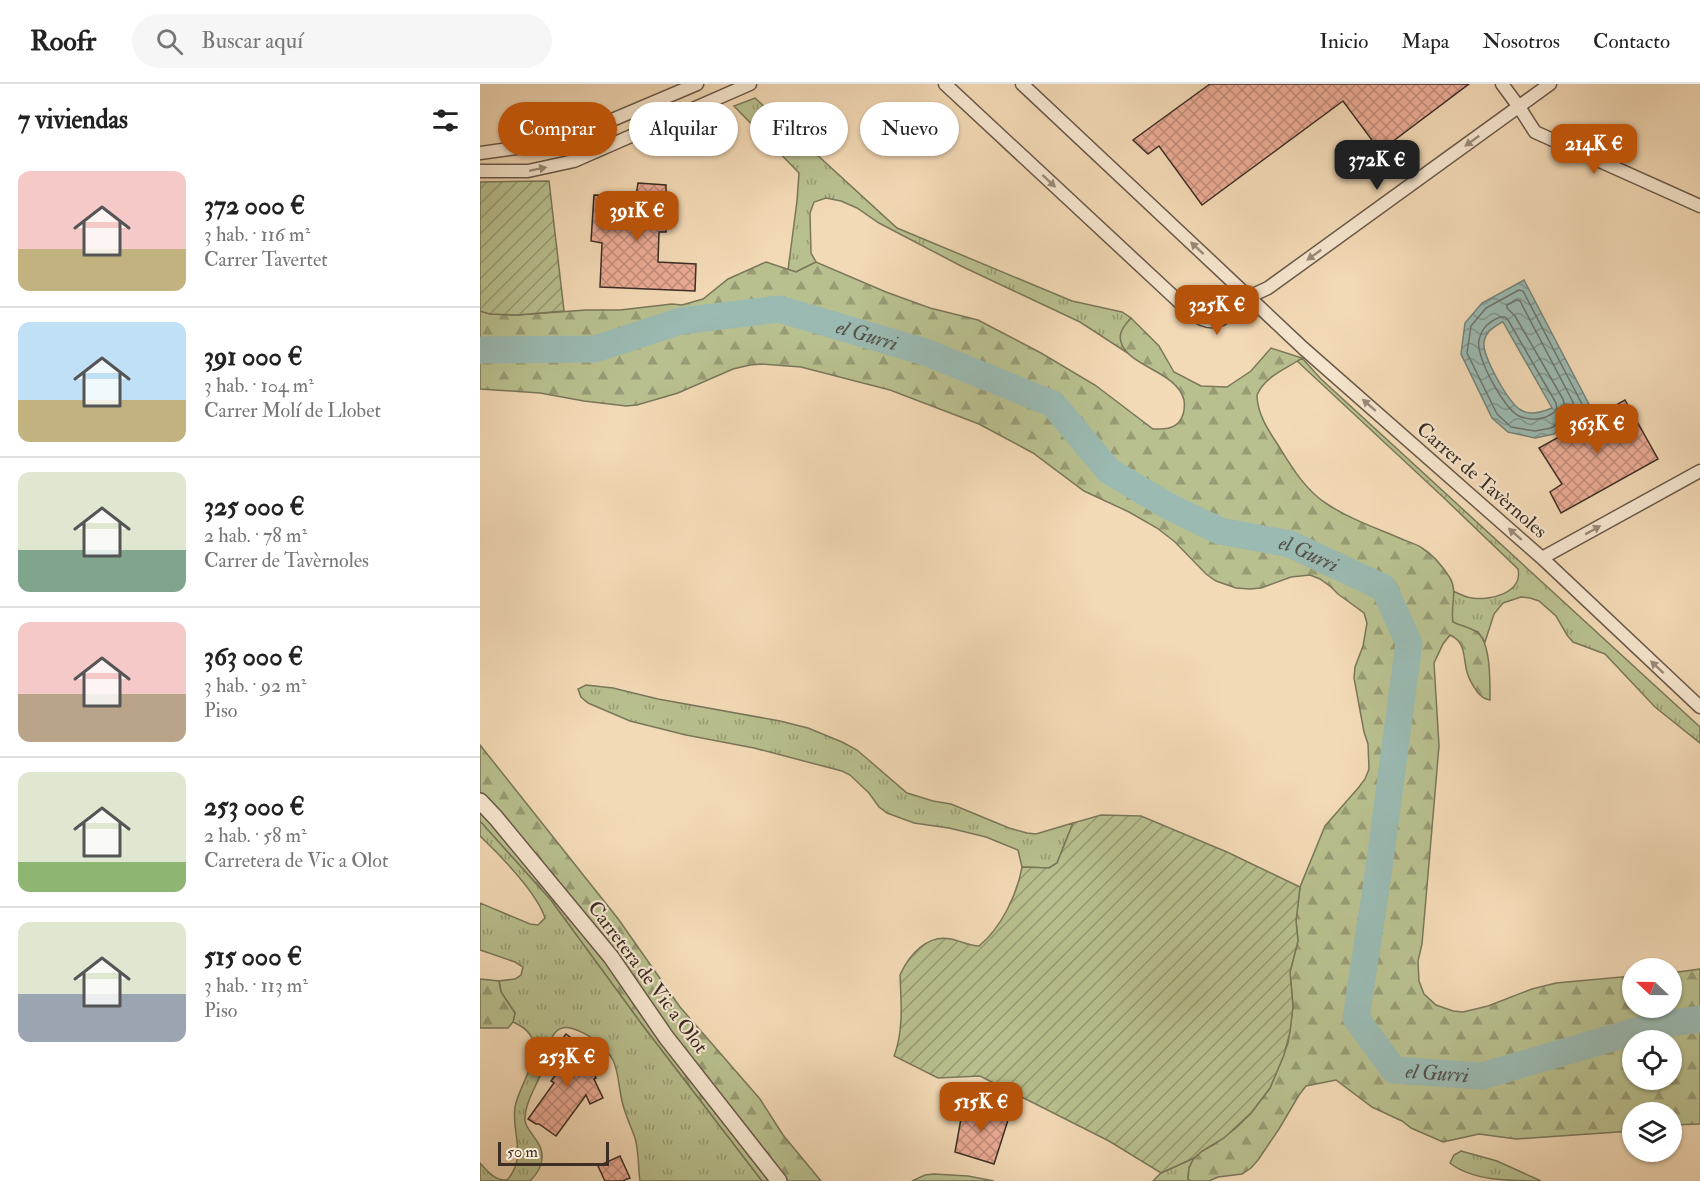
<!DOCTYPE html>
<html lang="es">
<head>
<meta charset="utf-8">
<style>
	:root { --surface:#fff; --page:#f6f6f6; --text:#222; --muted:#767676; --line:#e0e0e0; --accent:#b45309 }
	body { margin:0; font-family:"IM FELL Double Pica",serif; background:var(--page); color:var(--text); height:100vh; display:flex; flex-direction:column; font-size:22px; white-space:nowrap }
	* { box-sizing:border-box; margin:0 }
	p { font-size:20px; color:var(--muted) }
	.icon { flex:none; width:33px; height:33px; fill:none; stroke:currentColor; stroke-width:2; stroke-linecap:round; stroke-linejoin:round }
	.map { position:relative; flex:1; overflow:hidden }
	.side { display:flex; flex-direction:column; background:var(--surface); width:480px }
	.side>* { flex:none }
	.banner { position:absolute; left:18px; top:18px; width:570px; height:54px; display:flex; gap:12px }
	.needle { width:39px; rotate:292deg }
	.controls { position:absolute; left:1142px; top:874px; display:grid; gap:12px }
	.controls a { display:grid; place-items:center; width:60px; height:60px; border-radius:50%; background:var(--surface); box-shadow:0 2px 4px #0004; font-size:30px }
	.scale { position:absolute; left:18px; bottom:15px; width:111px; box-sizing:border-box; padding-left:6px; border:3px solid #3c2e25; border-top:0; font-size:16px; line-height:21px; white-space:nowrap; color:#3c2e25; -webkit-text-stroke:4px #f7e7d0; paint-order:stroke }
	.price { position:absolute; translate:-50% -51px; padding:0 14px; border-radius:12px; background:var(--accent); color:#fff; font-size:20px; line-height:39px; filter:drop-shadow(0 2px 3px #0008) }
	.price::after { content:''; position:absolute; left:50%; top:36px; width:18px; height:14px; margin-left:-9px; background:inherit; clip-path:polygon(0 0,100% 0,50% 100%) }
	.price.selected { background:#222; color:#fff }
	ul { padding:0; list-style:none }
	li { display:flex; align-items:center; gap:18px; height:150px; padding:0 18px }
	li+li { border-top:2px solid var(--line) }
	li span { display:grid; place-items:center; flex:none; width:168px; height:120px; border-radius:12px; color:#555 }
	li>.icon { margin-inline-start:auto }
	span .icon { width:72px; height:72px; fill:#fffc; stroke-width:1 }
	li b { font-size:26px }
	h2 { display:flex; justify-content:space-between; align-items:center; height:72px; padding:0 18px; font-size:26px }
	.tag { padding:0 21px; border-radius:27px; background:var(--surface); box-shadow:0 2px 4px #0004; font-size:21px; line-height:54px }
	.tag.selected { background:var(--accent); color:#fff }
	header { display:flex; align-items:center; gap:36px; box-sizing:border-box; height:84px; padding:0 30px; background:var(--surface); border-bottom:2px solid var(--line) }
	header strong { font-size:28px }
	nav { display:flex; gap:33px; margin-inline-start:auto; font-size:21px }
	.search { width:420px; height:54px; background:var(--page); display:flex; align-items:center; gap:15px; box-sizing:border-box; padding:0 21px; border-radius:33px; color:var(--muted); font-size:22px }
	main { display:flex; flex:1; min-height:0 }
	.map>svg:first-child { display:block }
	.grass { fill:url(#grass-tufts); stroke:#7a775a; stroke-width:1.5 }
	.forest { fill:url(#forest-firs); stroke:#7a775a; stroke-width:1.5; fill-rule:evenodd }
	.garden { fill:url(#garden-furrows); stroke:#7a775a; stroke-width:1.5 }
	.water { fill:url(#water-waves); stroke:#75827a; stroke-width:1.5; fill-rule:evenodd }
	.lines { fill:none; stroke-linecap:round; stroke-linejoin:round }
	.shore { stroke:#6c746c; stroke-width:1.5 }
	.river { stroke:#9bbab2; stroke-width:27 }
	.building { fill:url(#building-cross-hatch); stroke:#3c2e25; stroke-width:1.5 }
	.minor-casing { stroke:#6a5949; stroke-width:15 }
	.tertiary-casing { stroke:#6a5949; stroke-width:18 }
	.minor { stroke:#f7e7d0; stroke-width:12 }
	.tertiary { stroke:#f7e7d0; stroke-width:15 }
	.oneway { fill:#9a8a7a }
	.labels { text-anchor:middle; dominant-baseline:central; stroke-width:4.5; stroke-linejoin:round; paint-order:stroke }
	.street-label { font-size:20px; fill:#3c2e25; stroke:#f7e7d0 }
	.water-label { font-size:21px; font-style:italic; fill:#545148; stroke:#f7e7d0 }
</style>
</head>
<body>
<header>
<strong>Roofr</strong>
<div class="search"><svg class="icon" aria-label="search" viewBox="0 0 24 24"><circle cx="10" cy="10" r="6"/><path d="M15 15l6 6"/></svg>Buscar aquí</div>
<nav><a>Inicio</a><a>Mapa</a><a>Nosotros</a><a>Contacto</a></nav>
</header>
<main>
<section class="side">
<h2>7 viviendas<svg class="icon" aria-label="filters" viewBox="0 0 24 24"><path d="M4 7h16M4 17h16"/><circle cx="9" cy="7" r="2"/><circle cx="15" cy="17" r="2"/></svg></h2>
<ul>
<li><span style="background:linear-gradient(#f6c9c9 65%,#c2b280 0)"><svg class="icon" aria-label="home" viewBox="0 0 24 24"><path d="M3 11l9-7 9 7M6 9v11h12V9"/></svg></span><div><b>372 000 €</b><p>3 hab. · 116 m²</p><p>Carrer Tavertet</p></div></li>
<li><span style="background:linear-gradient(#bfe0f5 65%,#c2b280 0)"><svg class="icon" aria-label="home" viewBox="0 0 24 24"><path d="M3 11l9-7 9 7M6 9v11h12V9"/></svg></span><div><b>391 000 €</b><p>3 hab. · 104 m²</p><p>Carrer Molí de Llobet</p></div></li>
<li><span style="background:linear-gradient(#dfe7d0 65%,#7fa58c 0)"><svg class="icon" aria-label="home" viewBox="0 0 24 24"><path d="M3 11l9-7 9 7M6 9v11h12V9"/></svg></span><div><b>325 000 €</b><p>2 hab. · 78 m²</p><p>Carrer de Tavèrnoles</p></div></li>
<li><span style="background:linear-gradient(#f6c9c9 60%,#b9a48a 0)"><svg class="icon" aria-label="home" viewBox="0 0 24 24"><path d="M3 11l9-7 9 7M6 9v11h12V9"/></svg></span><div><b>363 000 €</b><p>3 hab. · 92 m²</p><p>Piso</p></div></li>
<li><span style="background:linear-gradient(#dfe7d0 75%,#8fb573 0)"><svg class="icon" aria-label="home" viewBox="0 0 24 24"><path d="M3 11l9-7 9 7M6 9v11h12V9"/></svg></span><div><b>253 000 €</b><p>2 hab. · 58 m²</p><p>Carretera de Vic a Olot</p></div></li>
<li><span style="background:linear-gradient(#dfe7d0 60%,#9aa5b1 0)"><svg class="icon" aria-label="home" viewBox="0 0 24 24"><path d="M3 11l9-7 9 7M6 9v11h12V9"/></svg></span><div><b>515 000 €</b><p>3 hab. · 113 m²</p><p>Piso</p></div></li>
</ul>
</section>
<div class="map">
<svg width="1220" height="1097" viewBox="0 0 1220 1097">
	<defs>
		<pattern id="grass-tufts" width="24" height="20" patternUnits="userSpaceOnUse" patternTransform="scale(1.5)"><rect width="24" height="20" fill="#b9c08f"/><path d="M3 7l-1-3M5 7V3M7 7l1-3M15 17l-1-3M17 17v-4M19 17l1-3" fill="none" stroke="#989c75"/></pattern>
		<pattern id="forest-firs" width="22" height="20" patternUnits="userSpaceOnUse" patternTransform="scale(1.5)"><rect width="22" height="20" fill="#b9c08f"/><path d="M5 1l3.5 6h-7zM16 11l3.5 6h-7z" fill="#989c75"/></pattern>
		<pattern id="garden-furrows" width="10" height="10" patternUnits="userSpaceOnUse" patternTransform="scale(1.5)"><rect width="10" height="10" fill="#b9c08f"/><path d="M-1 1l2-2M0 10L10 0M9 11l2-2" fill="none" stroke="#989c75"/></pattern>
		<pattern id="water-waves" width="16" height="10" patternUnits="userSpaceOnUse" patternTransform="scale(1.5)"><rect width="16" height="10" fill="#9bbab2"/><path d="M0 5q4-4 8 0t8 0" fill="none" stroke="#809891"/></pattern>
		<pattern id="building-cross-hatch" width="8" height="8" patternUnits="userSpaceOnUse" patternTransform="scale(1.5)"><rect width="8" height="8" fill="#ebab95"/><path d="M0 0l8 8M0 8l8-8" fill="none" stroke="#c08c79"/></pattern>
	</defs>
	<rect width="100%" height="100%" fill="#f3dab6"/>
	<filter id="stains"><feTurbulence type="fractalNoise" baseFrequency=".00333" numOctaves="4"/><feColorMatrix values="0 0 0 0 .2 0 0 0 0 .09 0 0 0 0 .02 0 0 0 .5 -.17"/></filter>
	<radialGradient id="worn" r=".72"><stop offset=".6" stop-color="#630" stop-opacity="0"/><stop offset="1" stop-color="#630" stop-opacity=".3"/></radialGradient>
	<path class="grass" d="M 275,14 L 417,144 L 592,217 L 642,228 L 651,234 C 639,249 637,251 646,268 L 600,238 L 481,182 L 399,139 L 377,124 L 361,117 L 346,114 L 334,118 L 330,129 L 331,169 L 336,178 L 316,188 L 308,186 L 317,117 L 319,89 L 254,22 Z
		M 822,274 L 841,295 L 1220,643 L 1220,659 L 1175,623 L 1125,570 L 1093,558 L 1087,551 L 1076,532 L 1059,517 L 1050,514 L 1041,513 L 1023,519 L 1014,530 L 1005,558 L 998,548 L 973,539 L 971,522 L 973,507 C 979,510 985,513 992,514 C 1010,517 1043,509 1038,485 L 963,413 L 817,277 Z
		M 106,601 L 133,604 L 178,615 L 300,637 L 328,644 L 362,658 L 377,666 L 427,709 L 453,717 L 471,720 L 529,744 L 547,749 L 556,750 L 593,739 L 577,779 L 569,784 L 542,783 L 538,766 L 506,753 L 469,744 L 434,739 L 407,729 L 399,723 L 389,709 L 370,691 L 362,687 L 274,664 L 206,651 L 150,637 L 108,619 L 101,613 L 98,605 Z
		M 0,737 L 71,816 L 161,939 L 282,1097 L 160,1097 C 158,1084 159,1063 154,1051 C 150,1041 146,1032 143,1021 C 139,1008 139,988 133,976 C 125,962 109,950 94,945 C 87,942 79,943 74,950 C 67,959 67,970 64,981 C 59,999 44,1018 45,1037 C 46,1043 51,1048 54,1053 C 67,1069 64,1083 50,1097 L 0,1097 L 0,1079 C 7,1087 15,1097 27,1096 C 48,1074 31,1047 35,1023 C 38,1005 57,979 54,961 C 52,949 44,943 33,938 L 35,929 L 21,908 L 19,897 L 35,895 L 41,891 L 43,883 L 35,878 L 0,866 L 0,819 L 50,840 L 58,841 L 65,834 C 57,809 20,771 0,752 Z
		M 981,1067 L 1017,1077 L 1061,1097 C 1031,1097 992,1097 970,1079 L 974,1071 Z
		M 714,1074 L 709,1084 L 708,1094 L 711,1097 L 673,1097 L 681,1089 Z
		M 454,1090 L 488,1092 L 514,1097 L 432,1097 L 445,1091 Z"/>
	<path class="forest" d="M 286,178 L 316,188 L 336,178 L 406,208 L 450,224 L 498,236 L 561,269 L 615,301 L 673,345 C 682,345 692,346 699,338 C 704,332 705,324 704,316 C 697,287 648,283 641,258 C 638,248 645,241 651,234 L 679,262 L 694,288 L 721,302 L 747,303 L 771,287 L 791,264 L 822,274 C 806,285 785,292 777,311 C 777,329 788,346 798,361 C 811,382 825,406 847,420 C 868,434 893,443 917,453 C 925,457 935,459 942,464 C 952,470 963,483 970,494 C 978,507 970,524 973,538 C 981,542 993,544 999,550 C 1011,562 1010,600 1010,616 C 1004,615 1002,613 998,609 C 993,602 989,596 987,588 C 983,573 986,558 970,551 L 963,560 L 954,579 L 959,662 L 949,779 L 942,860 L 938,877 L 939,897 L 944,910 L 956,921 L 973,927 L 983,928 L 1008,922 L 1052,905 L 1076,899 L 1152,892 L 1152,924 L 1191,924 L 1191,889 L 1220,885 L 1220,1040 L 1191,1041 L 1191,1029 L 1152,1029 L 1152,1047 L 1036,1055 L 999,1050 L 963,1058 L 931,1044 L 922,1037 L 892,1023 L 856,996 L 826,1002 L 819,1011 L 799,1045 L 778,1076 L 771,1084 L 762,1090 L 738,1093 L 729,1097 L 711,1097 L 708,1095 L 709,1084 L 714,1074 L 722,1067 L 733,1061 L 756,1044 L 771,1029 L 790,1004 L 808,959 L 813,922 L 810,888 L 818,857 L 816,837 L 820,803 L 845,742 L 879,703 L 885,695 L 889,685 L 888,660 L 884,648 L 874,594 L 875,583 L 883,562 L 887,539 L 884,529 L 858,510 L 851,503 L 840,495 L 830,491 L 811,493 L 781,504 L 770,505 L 756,504 L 736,497 L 726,490 L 695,458 L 677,444 L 649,428 L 604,407 L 553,369 L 499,340 L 410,306 L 321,283 L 281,280 L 270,281 L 253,285 L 198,309 L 157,321 L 146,322 L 104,317 L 60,309 L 0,305 L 0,227 L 10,230 L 37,231 L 106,226 L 140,226 L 192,220 L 202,221 L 223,215 L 248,195 ZM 1152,957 L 1191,957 L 1191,996 L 1152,996 Z
		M 0,661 L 139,836 L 200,923 L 280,1015 L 303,1051 L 341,1097 L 282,1097 L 161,939 L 71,816 L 0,737 Z
		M 0,895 L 19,897 L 21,908 L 35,929 L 33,938 L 28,944 L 0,944 Z"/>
	<path class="garden" d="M 69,97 L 84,227 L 37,231 L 10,230 L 0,227 L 0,98 Z
		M 621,731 L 661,732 L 747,768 L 820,803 L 816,837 L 818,857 L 810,888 L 813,922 L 810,948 L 804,971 L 790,1004 L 771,1029 L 744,1054 L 722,1067 L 714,1074 L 681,1089 L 629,1057 L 500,992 L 458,994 L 414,972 C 424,947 421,917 420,891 C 429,871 447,850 471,855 C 481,857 489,862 499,862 C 521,844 537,811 542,783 L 569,784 L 577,779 L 593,739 Z"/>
	<path class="water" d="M 1044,196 L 1112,326 L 1074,350 L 1055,354 L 1028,348 L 1012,334 L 981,270 L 985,239 L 1002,219 ZM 1022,238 L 1023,238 L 1072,324 C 1061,328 1051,332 1041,326 C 1028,319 1002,271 1004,258 C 1006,247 1014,243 1022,238 Z"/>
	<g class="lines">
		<path class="shore" d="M 1039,206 L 1043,207 L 1103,322 L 1102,325 L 1071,344 L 1055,347 L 1031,343 L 1017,330 L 987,269 L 991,242 L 1006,224 Z
			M 1037,216 L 1040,217 L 1093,318 L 1093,321 L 1089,324 L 1085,323 L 1083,315 L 1035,232 L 1027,224 L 1027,221 Z
			M 1020,233 L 1025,233 L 1028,236 L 1076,319 L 1077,325 C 1074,330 1071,330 1066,333 C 1057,336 1048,336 1039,332 C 1024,325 995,272 999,256 C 1002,243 1009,238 1020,233 Z"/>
		<path class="river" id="s1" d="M 0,266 L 115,265 L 201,237 L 299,225 L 445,268 L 573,320 L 629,387 L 688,422 L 740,447 L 810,460 L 904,504 L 929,559 L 898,791 L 876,934 L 914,986 L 1002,992 L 1177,941 L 1220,935"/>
	</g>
	<path class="building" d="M 730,0 L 989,0 L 900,67 L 863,17 L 722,121 L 679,62 L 668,70 L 653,56 Z
		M 158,99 L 186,101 L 186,148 L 179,148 L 178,178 L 216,180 L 215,207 L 120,203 L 122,159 L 111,157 L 114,111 L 156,112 Z
		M 1145,316 L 1178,375 L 1081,429 L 1070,408 L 1082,400 L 1059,364 Z
		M 86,950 L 109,967 L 106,971 L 116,994 L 114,995 L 123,1014 L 110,1020 L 106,1011 L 76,1052 L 59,1040 L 56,1040 L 48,1035 L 74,999 L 71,997 L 89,972 L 76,963 Z
		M 484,1018 L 529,1033 L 514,1080 L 475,1068 Z
		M 140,1072 L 150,1094 L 142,1097 L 125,1097 L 118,1082 Z"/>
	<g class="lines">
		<g class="minor-casing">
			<path id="minor" d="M 465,0 L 709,227 C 719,235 732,242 745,233 C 750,230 754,222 757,218 L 756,201 L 542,0
				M 1022,0 L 1039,23 L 1055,48 L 1220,122
				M 0,69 L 80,58 L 217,0
				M 0,87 L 48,87 L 94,77 L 270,0
				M 756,201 L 823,264 L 1062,474 L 1220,623
				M 762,216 L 788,204 L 1070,0
				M 1062,474 L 1220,387"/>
		</g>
		<g class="tertiary-casing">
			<path id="tertiary" d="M 0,717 L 16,734 L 131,873 L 186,953 L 299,1097"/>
		</g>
		<use href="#minor" class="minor"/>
		<use href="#tertiary" class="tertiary"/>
	</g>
	<defs><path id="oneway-solid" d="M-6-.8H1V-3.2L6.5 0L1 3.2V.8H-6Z" transform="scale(1.5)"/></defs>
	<g class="oneway">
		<use href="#oneway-solid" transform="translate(992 57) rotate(144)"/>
		<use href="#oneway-solid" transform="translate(58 85) rotate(-12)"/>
		<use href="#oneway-solid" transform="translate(569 97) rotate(43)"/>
		<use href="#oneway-solid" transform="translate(717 164) rotate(-137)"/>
		<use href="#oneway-solid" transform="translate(834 171) rotate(144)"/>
		<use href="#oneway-solid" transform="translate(889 321) rotate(-139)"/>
		<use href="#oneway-solid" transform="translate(1113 446) rotate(-29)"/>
		<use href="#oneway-solid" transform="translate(1035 450) rotate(-139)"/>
		<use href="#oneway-solid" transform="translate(1177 583) rotate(-137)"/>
	</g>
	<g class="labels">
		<g class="street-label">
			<text transform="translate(1002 396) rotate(41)">Carrer de Tavèrnoles</text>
			<text transform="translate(168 893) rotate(53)">Carretera de Vic a Olot</text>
		</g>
		<g class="water-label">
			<text stroke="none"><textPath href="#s1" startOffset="396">el Gurri</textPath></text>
			<text stroke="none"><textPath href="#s1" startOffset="900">el Gurri</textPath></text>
			<text stroke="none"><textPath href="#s1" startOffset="1530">el Gurri</textPath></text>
		</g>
	</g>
	<rect width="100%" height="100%" filter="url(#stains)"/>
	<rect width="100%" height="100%" fill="url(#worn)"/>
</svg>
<div class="controls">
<a><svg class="needle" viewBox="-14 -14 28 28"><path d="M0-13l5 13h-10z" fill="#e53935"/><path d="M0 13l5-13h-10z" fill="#767676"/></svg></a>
<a><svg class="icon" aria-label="locate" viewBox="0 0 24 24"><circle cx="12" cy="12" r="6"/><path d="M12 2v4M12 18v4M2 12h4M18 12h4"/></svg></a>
<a><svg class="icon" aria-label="layers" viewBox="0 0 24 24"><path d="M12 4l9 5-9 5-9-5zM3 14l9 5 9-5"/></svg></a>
</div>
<div class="scale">50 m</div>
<b class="price" style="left:1114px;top:91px">214K €</b>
<b class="price selected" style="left:897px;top:107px">372K €</b>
<b class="price" style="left:157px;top:158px">391K €</b>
<b class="price" style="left:737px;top:252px">325K €</b>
<b class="price" style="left:1117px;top:371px">363K €</b>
<b class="price" style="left:87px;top:1004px">253K €</b>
<b class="price" style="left:501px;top:1049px">515K €</b>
<div class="banner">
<a class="tag selected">Comprar</a>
<a class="tag">Alquilar</a>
<a class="tag">Filtros</a>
<a class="tag">Nuevo</a>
</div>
</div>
</main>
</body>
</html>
